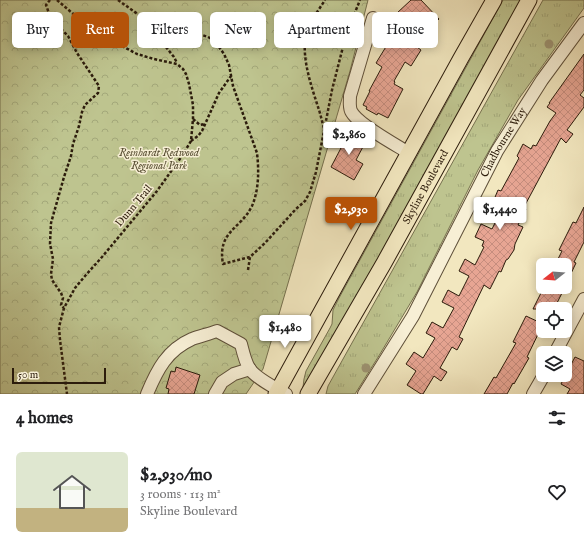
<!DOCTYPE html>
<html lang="en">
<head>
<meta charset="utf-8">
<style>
	:root { --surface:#fff; --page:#f2f2f2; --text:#202124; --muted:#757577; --line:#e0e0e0; --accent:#b45309 }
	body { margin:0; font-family:"IM FELL English",serif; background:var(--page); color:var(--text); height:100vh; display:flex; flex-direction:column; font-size:15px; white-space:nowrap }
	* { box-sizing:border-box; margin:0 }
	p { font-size:13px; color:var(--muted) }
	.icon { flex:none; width:22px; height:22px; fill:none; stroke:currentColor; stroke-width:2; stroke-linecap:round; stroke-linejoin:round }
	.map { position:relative; height:394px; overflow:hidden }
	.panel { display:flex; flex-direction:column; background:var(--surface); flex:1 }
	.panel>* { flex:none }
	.hud { position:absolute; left:12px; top:12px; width:560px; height:36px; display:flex; gap:8px }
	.needle { width:26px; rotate:253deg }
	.buttons { position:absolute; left:536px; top:258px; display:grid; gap:8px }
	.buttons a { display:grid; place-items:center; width:36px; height:36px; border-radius:6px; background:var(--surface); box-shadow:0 2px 10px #0003; font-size:20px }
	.scale { position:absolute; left:12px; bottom:10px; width:94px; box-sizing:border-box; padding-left:4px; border:2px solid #2c1c0c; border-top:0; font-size:11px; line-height:14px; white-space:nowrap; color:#2c1c0c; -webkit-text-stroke:3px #f7efd5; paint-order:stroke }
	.price { position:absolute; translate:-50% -34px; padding:0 9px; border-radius:4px; background:#fff; color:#222; font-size:13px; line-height:26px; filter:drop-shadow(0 1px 2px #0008) }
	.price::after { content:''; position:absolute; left:50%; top:24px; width:12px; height:9px; margin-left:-6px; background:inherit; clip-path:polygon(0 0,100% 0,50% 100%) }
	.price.active { background:var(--accent); color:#fff }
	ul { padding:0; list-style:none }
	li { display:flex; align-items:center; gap:12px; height:100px; padding:0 16px }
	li+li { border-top:1px solid var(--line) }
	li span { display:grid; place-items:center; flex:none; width:112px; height:80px; border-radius:6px; color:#555 }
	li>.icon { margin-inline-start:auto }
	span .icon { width:48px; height:48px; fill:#fffc; stroke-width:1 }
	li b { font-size:17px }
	h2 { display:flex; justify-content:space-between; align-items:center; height:48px; padding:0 16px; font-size:17px }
	.chip { padding:0 14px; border-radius:6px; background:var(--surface); box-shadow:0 2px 10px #0003; font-size:14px; line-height:36px }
	.chip.active { background:var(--accent); color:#fff }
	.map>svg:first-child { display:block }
	.grass { fill:url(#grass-tufts); stroke:#75704e }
	.park { fill:url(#park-crowns); stroke:#75704e }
	.building { fill:url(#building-cross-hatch); stroke:#2c1c0c }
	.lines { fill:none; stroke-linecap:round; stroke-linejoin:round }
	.minor-casing { stroke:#5e4f39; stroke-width:14 }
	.major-casing { stroke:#2c1c0c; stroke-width:17 }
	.path { stroke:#2c1c0c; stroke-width:2.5; stroke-dasharray:3 2; stroke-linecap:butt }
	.minor { stroke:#f7efd5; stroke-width:12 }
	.major { stroke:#f2e7bf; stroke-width:15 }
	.tree { fill:#9d9372 }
	.labels { text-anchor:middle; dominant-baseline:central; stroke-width:3; stroke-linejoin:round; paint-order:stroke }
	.street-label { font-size:11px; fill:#2c1c0c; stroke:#f7efd5 }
	.park-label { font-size:11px; font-style:italic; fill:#584e33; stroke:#f7efd5 }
</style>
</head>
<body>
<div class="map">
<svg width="584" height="394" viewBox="0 0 584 394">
	<defs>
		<pattern id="grass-tufts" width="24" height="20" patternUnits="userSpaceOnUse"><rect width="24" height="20" fill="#bec48f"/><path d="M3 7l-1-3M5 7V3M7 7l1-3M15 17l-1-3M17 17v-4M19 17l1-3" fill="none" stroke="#a3a87a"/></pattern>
		<pattern id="park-crowns" width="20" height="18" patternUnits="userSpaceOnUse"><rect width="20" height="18" fill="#bec48f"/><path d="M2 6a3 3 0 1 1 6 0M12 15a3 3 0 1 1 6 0" fill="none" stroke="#a3a87a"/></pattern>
		<pattern id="building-cross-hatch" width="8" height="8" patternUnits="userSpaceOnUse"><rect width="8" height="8" fill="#e7a593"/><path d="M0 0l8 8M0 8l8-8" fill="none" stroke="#c68d7e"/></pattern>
	</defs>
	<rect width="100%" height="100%" fill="#f2e7bf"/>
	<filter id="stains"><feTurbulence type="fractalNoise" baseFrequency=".005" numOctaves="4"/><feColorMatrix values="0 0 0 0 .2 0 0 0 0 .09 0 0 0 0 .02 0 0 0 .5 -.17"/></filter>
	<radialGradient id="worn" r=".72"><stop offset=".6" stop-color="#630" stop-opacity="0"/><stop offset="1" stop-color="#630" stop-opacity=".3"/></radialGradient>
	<path class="grass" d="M 503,0 L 522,0 L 306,388 L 303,387 L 304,379 L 306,371 L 330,328 L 332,324 L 333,310 L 339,298 Z
		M 543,0 L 584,0 L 584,8 L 518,100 L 478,170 L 417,292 L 380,354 L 355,394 L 326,394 L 328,386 Z"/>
	<path class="park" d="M 0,0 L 368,0 L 350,71 L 263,369 L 246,394 L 0,394 Z"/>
	<path class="building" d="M 411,0 L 421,0 L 439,19 L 431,27 L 423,18 L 405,35 L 416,42 L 414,45 L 421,50 L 411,66 L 405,62 L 394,81 L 395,82 L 394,84 L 403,89 L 388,118 L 378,113 L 377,115 L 366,109 L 367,107 L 363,105 L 370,91 L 369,91 L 382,67 L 376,63 L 403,19 L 397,13 Z
		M 584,54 L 584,90 L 580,95 L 584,98 L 584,107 L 567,130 L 573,134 L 566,143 L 561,138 L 524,207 L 526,209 L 518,225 L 523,227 L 515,244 L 514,250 L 508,259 L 506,260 L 501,272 L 499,271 L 490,289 L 484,285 L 459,337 L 463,339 L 457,350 L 452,347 L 440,368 L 447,372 L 441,381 L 434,376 L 423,394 L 421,394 L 407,385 L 416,371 L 406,364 L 414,352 L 423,358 L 435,338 L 426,333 L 432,322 L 443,328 L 454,308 L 442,302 L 448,290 L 459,296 L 469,276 L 459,271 L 465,259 L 475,265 L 484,247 L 482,246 L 484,241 L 475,237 L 481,224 L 492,229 L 503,207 L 493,202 L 498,190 L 501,191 L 519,158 L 517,156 L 523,144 L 531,149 L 533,145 L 536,146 L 550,121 L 556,113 L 547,107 L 550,103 L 549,103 Z
		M 345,132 L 365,143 L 356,160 L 363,164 L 354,180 L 331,167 L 341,148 L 337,146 Z
		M 584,207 L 584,242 L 574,262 L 576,263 L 565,286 L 565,265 L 555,265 L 562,251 L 559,250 L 573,222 L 576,223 Z
		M 544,287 L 565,287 L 554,309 L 533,309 Z
		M 526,316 L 543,324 L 527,357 L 529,358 L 514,384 L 513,383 L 507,394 L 484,394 L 494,377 L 496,378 L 516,343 L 513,342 Z
		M 575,357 L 584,361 L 584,394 L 567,394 L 570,389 L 561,384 Z
		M 176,367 L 200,375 L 194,394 L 168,394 L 169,389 L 166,388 L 171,371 L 175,372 Z"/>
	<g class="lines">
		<g class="minor-casing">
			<g id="minor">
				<path d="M 373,18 L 350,96 C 350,101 349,106 351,111 C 357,124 396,145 409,153"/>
				<path d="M 555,353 L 584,299"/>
				<path d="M 147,394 C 157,370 167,350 192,339 C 200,336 209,334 217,331 L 241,344 C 243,352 245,361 249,368 C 255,378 277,389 286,394"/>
				<path d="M 215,394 L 222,382 L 234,374 L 250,369"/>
				<path id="s1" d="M 364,394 L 413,316 L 497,151 L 542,80 L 584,23"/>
				<path d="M 533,394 L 544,375"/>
			</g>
		</g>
		<g class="major-casing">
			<g id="major">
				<path d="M 276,394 L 461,58 L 494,0"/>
				<path id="s2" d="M 308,394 L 384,263 L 529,0"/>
			</g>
		</g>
		<path class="path" d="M 50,0 L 46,5 L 50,16 L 53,21 L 68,36 L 77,53 L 99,86 L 98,93 L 85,105 L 82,112 L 79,126 L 73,144 L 71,156 L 64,177 L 51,223 L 50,244 L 53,259 L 51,274 L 52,280 L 61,293 L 63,298 L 61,305 L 64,308
			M 57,0 L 92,30 L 137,54 L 154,59 L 177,64 L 183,69 L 186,74 L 189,84 L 193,105 L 193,119 L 191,141 L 182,156 L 157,191 L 102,257 L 85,276 L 75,288 L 64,308 L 59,327 L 60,340 L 67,394
			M 118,0 L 153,25 L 166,30 L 177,34 L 202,35 L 208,37 L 214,40 L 224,54 L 229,65 L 233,86 L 257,153 C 259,170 259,190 252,206 C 241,229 217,231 223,264 L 250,257
			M 154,25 L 162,42 L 174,57 L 177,63
			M 193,119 L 200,125 L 205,124
			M 324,128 C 322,122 321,116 319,110 C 312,88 301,58 306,35 C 309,23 318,11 325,0
			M 191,141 L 198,136 L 202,131 L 219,93 L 231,76
			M 248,270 L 250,257 L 265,243 L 296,209 L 305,201 L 310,192 L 316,172 L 332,90 L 346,35 L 360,0"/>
		<use href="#minor" class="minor"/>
		<use href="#major" class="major"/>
	</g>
	<g class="tree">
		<circle cx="549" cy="44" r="4.5"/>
		<circle cx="366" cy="368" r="4.5"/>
	</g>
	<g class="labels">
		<g class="street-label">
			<text stroke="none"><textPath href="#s1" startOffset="288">Chadbourne Way</textPath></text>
			<text stroke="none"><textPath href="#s2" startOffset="238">Skyline Boulevard</textPath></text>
			<text transform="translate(134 206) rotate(-50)">Dunn Trail</text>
		</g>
		<g class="park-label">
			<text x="159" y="153">Reinhardt Redwood<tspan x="159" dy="13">Regional Park</tspan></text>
		</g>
	</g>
	<rect width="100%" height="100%" filter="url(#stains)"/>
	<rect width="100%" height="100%" fill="url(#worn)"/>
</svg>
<div class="buttons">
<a><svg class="needle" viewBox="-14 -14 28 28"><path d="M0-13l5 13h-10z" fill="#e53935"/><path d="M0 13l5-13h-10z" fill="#757577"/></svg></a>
<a><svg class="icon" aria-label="locate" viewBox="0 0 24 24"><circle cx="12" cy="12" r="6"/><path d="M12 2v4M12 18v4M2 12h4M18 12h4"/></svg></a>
<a><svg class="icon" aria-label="layers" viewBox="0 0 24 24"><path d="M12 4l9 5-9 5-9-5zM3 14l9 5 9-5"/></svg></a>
</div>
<div class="scale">50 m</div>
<b class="price" style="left:349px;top:156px">$2,860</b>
<b class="price active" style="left:351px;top:231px">$2,930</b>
<b class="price" style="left:500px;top:231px">$1,440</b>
<b class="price" style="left:285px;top:349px">$1,480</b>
<div class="hud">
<a class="chip">Buy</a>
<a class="chip active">Rent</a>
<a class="chip">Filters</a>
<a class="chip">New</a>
<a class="chip">Apartment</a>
<a class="chip">House</a>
</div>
</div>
<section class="panel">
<h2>4 homes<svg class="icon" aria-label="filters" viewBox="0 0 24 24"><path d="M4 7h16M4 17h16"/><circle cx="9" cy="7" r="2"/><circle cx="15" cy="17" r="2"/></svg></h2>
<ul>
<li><span style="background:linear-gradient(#dfe7d0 70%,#c2b280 0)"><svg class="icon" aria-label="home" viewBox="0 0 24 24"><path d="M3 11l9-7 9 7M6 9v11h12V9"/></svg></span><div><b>$2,930/mo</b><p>3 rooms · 113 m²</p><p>Skyline Boulevard</p></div><svg class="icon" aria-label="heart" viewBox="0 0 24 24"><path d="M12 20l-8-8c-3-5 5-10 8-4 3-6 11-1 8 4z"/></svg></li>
</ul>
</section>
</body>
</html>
